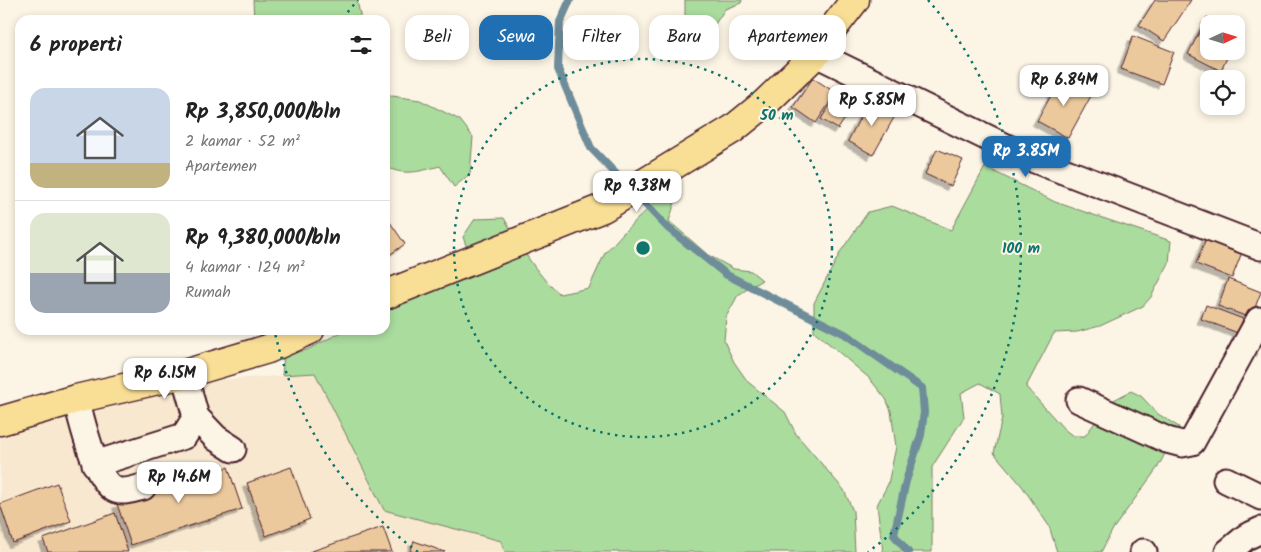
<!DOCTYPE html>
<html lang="id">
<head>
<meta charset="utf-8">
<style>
	:root { --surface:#fff; --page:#f2f2f2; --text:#222; --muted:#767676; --line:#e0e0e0; --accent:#1f6fb2 }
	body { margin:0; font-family:Kalam,sans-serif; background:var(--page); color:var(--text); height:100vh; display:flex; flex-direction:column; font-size:19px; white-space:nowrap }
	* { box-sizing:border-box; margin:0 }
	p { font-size:16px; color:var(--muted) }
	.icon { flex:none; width:28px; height:28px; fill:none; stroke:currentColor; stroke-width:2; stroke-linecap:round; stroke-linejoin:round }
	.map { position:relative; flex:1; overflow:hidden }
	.side { position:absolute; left:15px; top:15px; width:375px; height:320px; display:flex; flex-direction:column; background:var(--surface); border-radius:15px; box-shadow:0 2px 8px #0003 }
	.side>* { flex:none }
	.guide { position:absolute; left:405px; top:15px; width:475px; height:45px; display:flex; gap:10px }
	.needle { width:32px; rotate:86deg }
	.tools { position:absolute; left:1200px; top:15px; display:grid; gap:10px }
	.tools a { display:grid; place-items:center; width:45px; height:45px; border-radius:10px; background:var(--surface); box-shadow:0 2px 8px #0003; font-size:25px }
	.price { position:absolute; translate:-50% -42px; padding:0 11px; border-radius:10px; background:#fff; color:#222; font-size:16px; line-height:32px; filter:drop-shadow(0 1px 2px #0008) }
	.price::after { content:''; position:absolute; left:50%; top:30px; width:15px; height:11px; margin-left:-8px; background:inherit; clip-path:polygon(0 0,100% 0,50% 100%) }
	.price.active { background:var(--accent); color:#fff }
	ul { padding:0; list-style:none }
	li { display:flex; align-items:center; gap:15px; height:125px; padding:0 15px }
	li+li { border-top:1px solid var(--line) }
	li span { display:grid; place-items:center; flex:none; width:140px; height:100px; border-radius:15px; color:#555 }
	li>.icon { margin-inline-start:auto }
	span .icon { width:60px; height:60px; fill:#fffc; stroke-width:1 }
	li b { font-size:21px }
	h2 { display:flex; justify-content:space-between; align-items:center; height:60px; padding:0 15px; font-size:21px }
	.tag { padding:0 18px; border-radius:15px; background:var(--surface); box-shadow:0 2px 8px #0003; font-size:18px; line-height:45px }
	.tag.active { background:var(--accent); color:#fff }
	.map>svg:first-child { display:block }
	.built { fill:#f7e8cf }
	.green { fill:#aadc9e; stroke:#7a7e64 }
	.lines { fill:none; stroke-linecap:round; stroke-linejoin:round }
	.stream { stroke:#6e8c99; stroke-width:8 }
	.building { fill:#ecc99d; stroke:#4a1f2b; filter:url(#shadow) }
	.minor-casing { stroke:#4a1f2b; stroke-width:29 }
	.major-casing { stroke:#4a1f2b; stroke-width:31 }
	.minor { stroke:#fcf5e5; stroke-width:25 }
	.major { stroke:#f9df96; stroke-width:28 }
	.ring { fill:none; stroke:#0f766e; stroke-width:2.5; stroke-dasharray:2.5 5 }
	.centre { fill:#0f766e; stroke:#fcf5e5; stroke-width:2.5 }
	.ring-label { font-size:15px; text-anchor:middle; font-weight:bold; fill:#0f766e; stroke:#fcf5e5; stroke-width:4; stroke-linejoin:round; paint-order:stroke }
</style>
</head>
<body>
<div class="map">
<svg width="1261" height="552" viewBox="0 0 1261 552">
	<defs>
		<filter id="shadow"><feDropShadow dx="-4.5" dy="4.5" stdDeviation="0" flood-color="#0004"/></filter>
	</defs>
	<rect width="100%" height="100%" fill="#fcf5e5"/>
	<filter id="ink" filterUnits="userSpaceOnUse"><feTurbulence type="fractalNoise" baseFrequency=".02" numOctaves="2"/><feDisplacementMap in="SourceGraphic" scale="10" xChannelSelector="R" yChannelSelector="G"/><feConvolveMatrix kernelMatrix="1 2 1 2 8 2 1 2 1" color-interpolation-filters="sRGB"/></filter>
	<g filter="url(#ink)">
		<path class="built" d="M 315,373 L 384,510 L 502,541 L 505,552 L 0,552 L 0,434 L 73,409 L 106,406 L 219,380 Z"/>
		<path class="green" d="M 253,0 L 357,0 L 361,20 L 254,20 Z
			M 685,0 L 742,0 L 741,3 L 725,9 L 707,36 L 685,18 Z
			M 385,95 L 420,100 L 460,120 L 473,137 L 470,174 L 454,187 L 440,166 C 421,171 403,177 385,166 Z
			M 985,167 L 1055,202 L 1171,241 L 1169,263 L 1151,297 L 1143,306 L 1100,326 L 1077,332 L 1054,333 L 1026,387 L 1064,429 L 1073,436 L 1085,436 L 1110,402 L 1131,391 L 1141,396 L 1158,414 L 1179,427 L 1158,467 L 1113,529 L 1101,552 L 1057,552 L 1049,526 L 1022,486 L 994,453 L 1002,418 L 1000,394 L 980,383 L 961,393 L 964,417 L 932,467 L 932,552 L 883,552 L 877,505 L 888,484 L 896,447 L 891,411 L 886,399 L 869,378 L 814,331 L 814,303 L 841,251 L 868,212 L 892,206 L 951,230 Z
			M 676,199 L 669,221 L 708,255 L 734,269 L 751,271 L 762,280 L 738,295 L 726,317 L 724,341 L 734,362 L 748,382 L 785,412 L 796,434 L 844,490 L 853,511 L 855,552 L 505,552 L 501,541 L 384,510 L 315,373 L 282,375 L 284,355 L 307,350 L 345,330 L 385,330 L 385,309 L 474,267 L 463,237 L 475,219 L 504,218 C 520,245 535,274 560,294 L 589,288 L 605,253 L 624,232 L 656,201 Z"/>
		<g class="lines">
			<path class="stream" d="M 570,0 L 560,22 L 558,69 L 591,148 L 668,228 L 727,275 L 845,334 L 922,388 L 924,412 L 921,435 L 906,481 L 894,535 L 908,552"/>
		</g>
		<path class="building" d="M 1155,0 L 1191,0 L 1164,41 L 1139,25 Z
			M 1207,17 L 1219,24 L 1209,24 L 1209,51 L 1230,51 L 1221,71 L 1188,54 Z
			M 1133,36 L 1174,52 L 1162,84 L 1121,69 Z
			M 1061,77 L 1092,94 L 1068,138 L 1037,121 Z
			M 813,78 L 836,93 L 816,123 L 793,107 Z
			M 843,85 L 860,96 L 838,129 L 821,119 Z
			M 869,100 L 896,114 L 873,155 L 848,141 Z
			M 937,149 L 963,160 L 951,186 L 925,174 Z
			M 385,215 L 405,244 L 385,258 Z
			M 1208,233 L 1244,247 L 1232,278 L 1196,264 Z
			M 1228,279 L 1261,292 L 1251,318 L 1218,306 Z
			M 1206,305 L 1243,319 L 1238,333 L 1201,319 Z
			M 184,467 L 189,480 L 228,467 L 242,509 L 131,545 L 117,504 L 160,489 L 156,477 Z
			M 291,467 L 310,519 L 266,536 L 247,483 Z
			M 57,483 L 71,521 L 13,543 L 0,504 Z
			M 115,513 L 128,552 L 48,552 L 43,539 Z
			M 383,527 L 392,552 L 309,552 Z
			M 414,541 L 445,552 L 410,552 Z"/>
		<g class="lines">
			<g class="minor-casing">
				<path id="minor" d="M 816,54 L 1027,157 L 1261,247
					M 76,399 C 82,420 95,482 116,490 C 124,493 134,489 143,487
					M 1079,400 L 1167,440 L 1182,444 L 1192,442 L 1259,320
					M 196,417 L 216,438 L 233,449
					M 95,464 L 184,436 L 196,417 L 184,374
					M 1226,480 L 1261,497
					M 1143,552 L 1144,552
					M 1228,552 L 1246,537 L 1261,530"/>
			</g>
			<g class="major-casing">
				<path id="major" d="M 385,295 L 603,208 L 733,129 L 765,103 L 816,54 L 827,36 L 855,0
					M 0,421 L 76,399 L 184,374 L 268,349 L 310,330"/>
			</g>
			<use href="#minor" class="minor"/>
			<use href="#major" class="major"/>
		</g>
	</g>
	<g class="ring">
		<circle cx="643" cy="248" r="189"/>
		<path d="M418 552A378 378 0 0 1 275 333M343 18A378 378 0 0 1 358 0M928 0A378 378 0 0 1 868 552"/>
	</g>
	<circle cx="643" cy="248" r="8" class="centre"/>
	<g class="ring-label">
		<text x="777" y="120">50 m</text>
		<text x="1021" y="253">100 m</text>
	</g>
</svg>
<div class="tools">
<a><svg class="needle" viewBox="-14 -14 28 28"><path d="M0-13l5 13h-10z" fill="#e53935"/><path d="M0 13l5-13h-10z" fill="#767676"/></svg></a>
<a><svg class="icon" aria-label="locate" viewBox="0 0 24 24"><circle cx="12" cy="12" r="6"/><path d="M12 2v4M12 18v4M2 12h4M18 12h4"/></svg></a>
</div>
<b class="price" style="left:1064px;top:107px">Rp 6.84M</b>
<b class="price" style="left:872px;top:127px">Rp 5.85M</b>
<b class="price active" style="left:1026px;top:178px">Rp 3.85M</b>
<b class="price" style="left:637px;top:213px">Rp 9.38M</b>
<b class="price" style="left:165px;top:400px">Rp 6.15M</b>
<b class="price" style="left:179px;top:504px">Rp 14.6M</b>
<div class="guide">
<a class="tag">Beli</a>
<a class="tag active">Sewa</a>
<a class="tag">Filter</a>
<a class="tag">Baru</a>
<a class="tag">Apartemen</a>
</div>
<section class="side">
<h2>6 properti<svg class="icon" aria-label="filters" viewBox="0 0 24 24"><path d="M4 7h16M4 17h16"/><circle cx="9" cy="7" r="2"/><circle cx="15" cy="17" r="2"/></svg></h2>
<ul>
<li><span style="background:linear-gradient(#c9d6e8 75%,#c2b280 0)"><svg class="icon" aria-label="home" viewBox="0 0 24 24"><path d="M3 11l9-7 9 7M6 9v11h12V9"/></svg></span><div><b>Rp 3,850,000/bln</b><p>2 kamar · 52 m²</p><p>Apartemen</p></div></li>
<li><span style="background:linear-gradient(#dfe7d0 60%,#9aa5b1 0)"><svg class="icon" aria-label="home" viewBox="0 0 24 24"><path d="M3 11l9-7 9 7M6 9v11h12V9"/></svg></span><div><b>Rp 9,380,000/bln</b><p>4 kamar · 124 m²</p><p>Rumah</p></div></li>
</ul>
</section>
</div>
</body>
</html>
